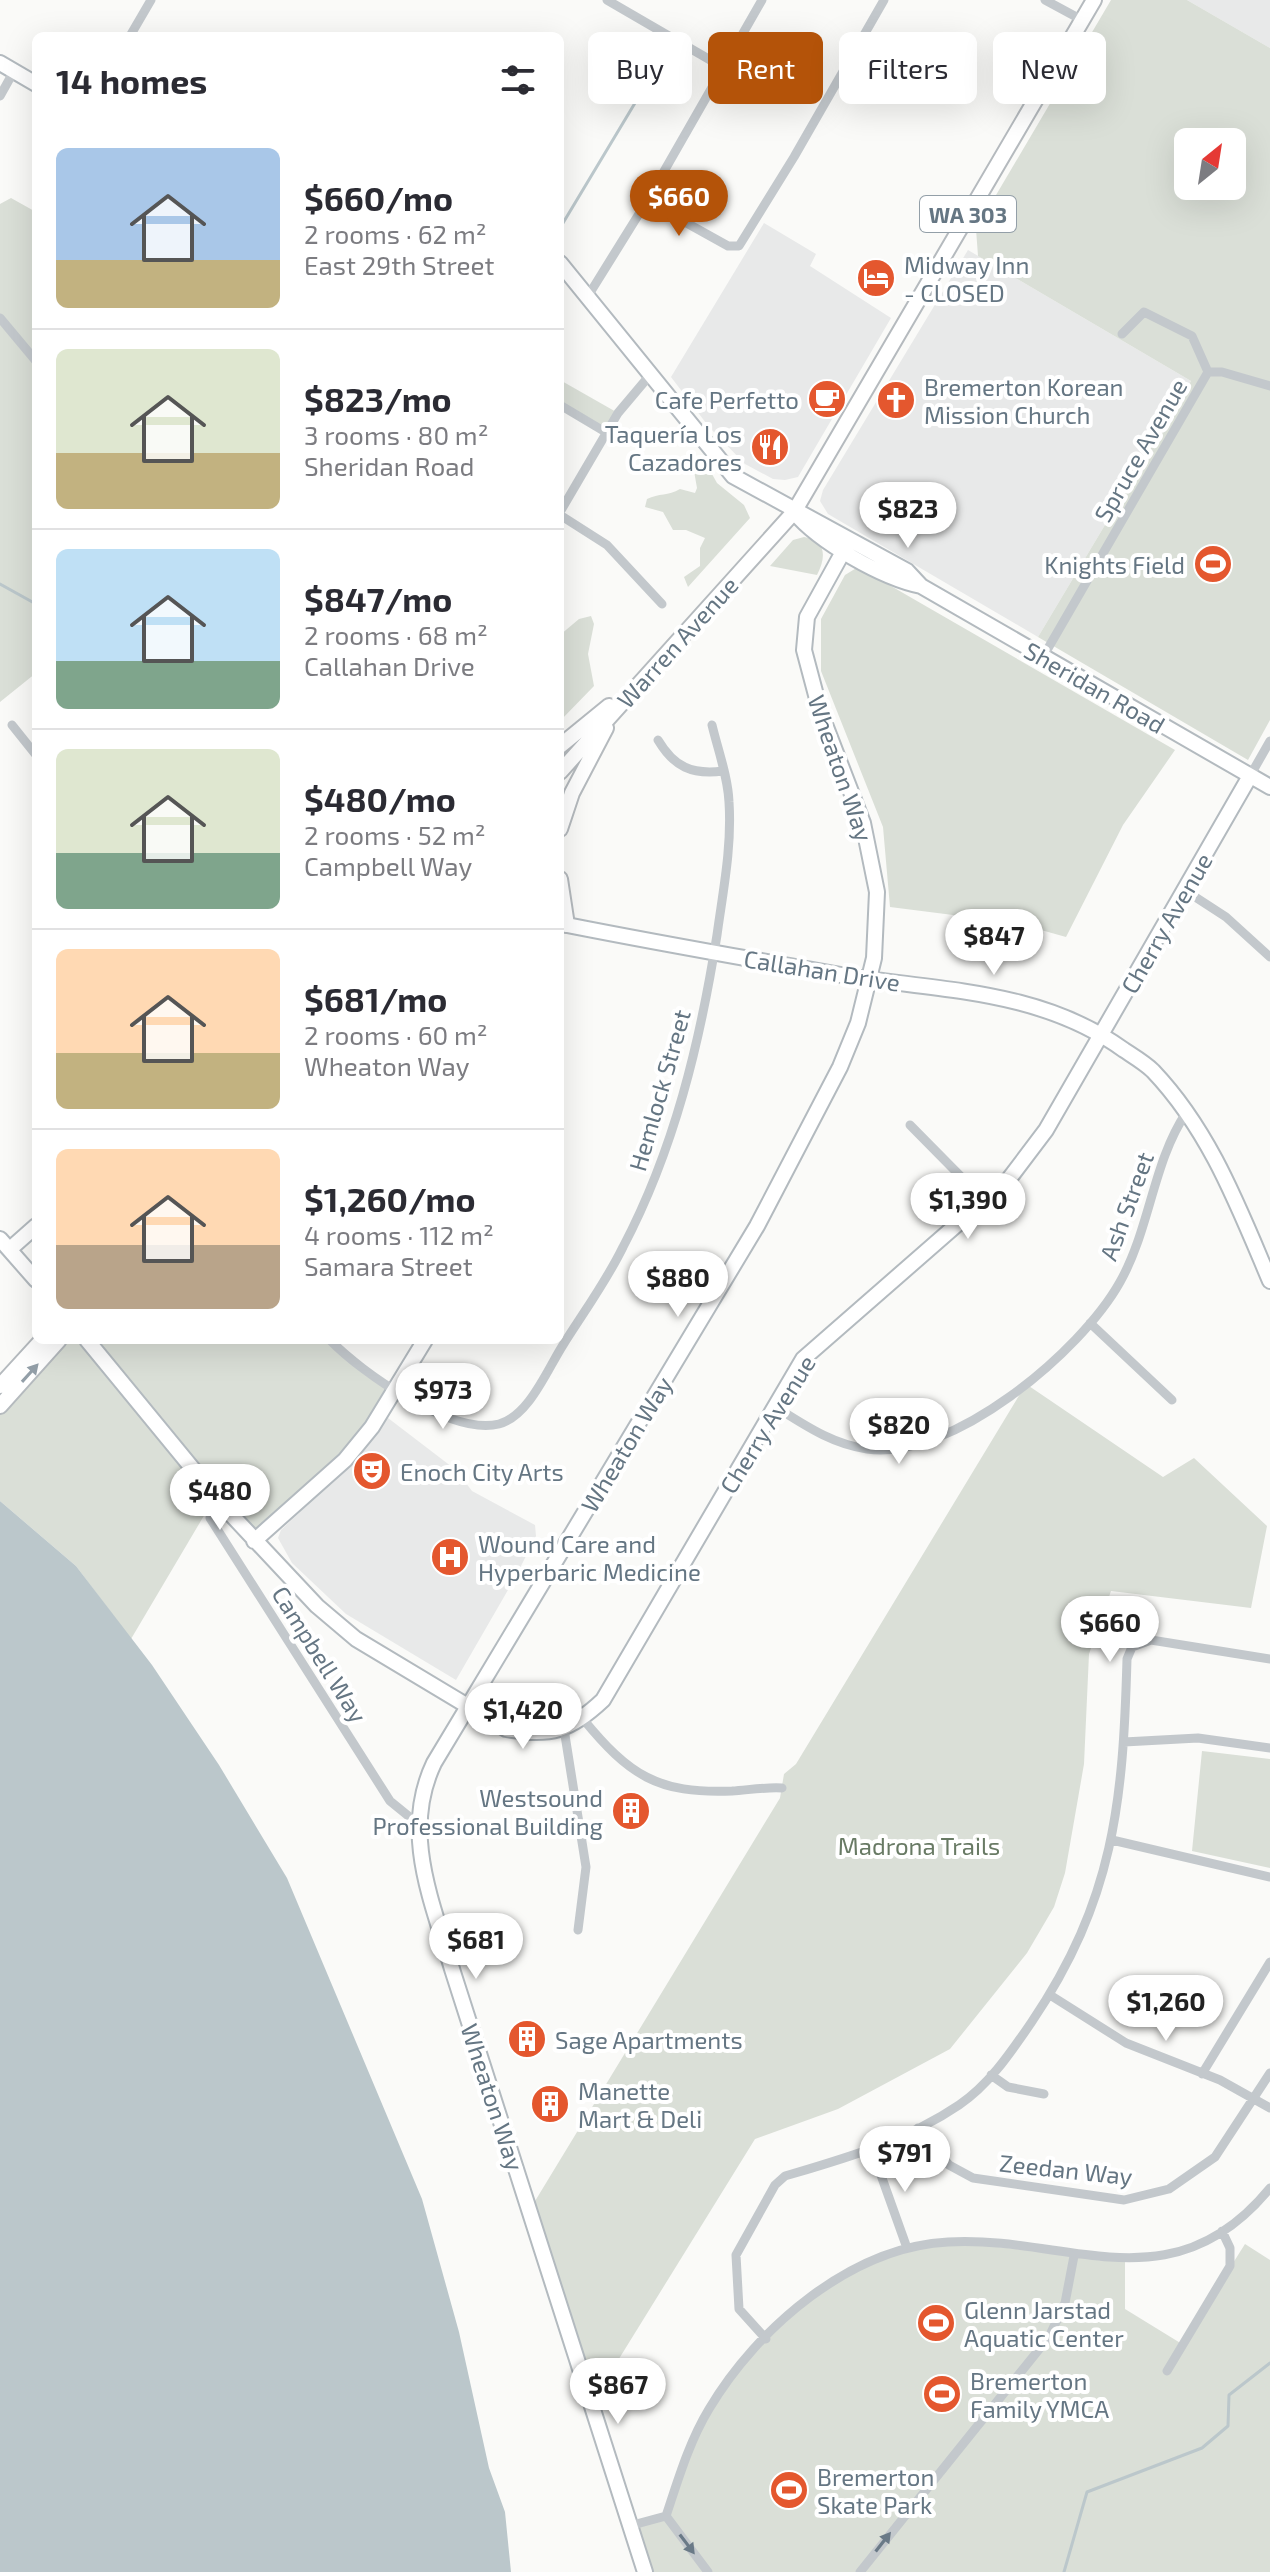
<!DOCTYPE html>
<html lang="en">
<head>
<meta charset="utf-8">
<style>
	:root { --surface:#fff; --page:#f2f2f3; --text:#2b2b33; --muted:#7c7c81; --line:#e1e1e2; --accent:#b45309 }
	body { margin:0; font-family:"Exo 2",sans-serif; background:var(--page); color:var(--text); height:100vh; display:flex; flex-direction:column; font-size:30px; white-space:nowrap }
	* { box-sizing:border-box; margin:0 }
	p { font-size:26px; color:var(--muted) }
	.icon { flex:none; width:44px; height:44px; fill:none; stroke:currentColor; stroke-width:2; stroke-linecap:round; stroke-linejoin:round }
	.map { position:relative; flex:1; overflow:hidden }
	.sheet { position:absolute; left:32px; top:32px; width:532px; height:1312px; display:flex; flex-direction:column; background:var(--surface); border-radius:12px; box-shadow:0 8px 32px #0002 }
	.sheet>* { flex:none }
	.hud { position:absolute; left:588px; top:32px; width:562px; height:72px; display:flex; gap:16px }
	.needle { width:52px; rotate:30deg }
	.tools { position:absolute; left:1174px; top:128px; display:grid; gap:16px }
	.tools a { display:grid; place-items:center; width:72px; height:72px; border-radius:12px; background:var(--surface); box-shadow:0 8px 32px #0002; font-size:40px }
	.price { position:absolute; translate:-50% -68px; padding:0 18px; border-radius:28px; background:#fff; color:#222; font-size:26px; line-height:52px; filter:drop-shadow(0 2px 4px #0008) }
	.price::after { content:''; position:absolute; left:50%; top:48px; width:24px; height:18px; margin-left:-12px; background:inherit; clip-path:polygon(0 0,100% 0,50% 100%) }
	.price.current { background:var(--accent); color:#fff }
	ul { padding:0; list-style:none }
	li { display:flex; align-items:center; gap:24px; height:200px; padding:0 24px }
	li+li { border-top:2px solid var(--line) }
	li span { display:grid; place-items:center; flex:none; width:224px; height:160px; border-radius:12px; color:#555 }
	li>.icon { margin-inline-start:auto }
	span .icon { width:96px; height:96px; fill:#fffc; stroke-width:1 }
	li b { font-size:34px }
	h2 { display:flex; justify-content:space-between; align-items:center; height:96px; padding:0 24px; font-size:34px }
	.pill { padding:0 28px; border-radius:12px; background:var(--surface); box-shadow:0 8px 32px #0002; font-size:28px; line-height:72px }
	.pill.current { background:var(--accent); color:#fff }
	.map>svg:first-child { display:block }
	.built { fill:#e8e9e9 }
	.green { fill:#dadfd7; fill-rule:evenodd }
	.water { fill:#bbc7cb }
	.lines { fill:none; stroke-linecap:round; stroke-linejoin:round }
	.stream { stroke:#bbc7cb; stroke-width:3 }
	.secondary-casing { stroke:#b3babf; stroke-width:18 }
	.primary-casing { stroke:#b5babe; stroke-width:18 }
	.street { stroke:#c3c8cc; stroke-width:9 }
	.secondary { stroke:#fff; stroke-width:14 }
	.primary { stroke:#fff; stroke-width:14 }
	.oneway { fill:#939fa8 }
	.oneway2 { fill:#6a7a87 }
	.labels { text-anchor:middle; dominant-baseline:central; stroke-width:8; stroke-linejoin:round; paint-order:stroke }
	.shield { fill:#fff; stroke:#939fa8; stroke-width:2 }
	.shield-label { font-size:22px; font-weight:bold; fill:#657683 }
	.poi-label { font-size:24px; fill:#657683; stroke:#fff; text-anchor:start }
	.street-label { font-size:24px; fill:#657683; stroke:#fff }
	.park-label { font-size:24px; fill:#687a64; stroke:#fff }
</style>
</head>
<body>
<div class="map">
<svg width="1270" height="2572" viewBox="0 0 1270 2572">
	<rect width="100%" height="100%" fill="#fafaf8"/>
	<path class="built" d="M 1187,0 L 1270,0 L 1270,48 L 1225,22 Z
		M 764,223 L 816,254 L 810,266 L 891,318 L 798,477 L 785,480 L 773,479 L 745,464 L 709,427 L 671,377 Z
		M 968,250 L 1191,381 L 1038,637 L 828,514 L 820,501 L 823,490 Z
		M 388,1418 L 456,1470 L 472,1491 L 535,1525 L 536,1536 L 516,1576 L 456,1680 L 346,1614 L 292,1563 L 278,1538 L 281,1530 L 338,1476 Z"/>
	<path class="green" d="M 1111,0 L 1187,0 L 1270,48 L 1270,720 L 1248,760 L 1038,637 L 1191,381 L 978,256 L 976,229 ZM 1188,142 L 1232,142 L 1232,186 L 1188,186 Z
		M 11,198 L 36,212 L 36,673 L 0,702 L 0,204 Z
		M 560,380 L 618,413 L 607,433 L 560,405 Z
		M 700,464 L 708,467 L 717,483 L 744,505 L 750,518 L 688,587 L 684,577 L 700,566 L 700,548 L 705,538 L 686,530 L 673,530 L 663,512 L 645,507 L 647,499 C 659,493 668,496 680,489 L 695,493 L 697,488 L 694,471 Z
		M 804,537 C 827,540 826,558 817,575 L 770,566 L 793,540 Z
		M 858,567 L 1175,750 L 1123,825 L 1066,937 L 1016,923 L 890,907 L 883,827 L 821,671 L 821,619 L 845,575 Z
		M 591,616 L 594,624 L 588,654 L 594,686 L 560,721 L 560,635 L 579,619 Z
		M 59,1340 L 330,1340 L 396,1391 L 372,1427 L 254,1541 L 215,1497 L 131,1639 L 76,1566 L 0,1501 L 0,1406 Z
		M 1026,1384 L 1163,1477 L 1194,1458 L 1267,1526 L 1251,1608 L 1111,1591 L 1089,1654 L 1084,1764 L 1065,1873 L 1054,1907 L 1027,1953 L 950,2049 L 838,2109 L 755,2139 L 591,2404 L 529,2211 L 780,1798 L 784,1774 L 796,1764 Z
		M 1202,1751 L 1270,1759 L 1270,1868 L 1192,1851 Z
		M 948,2242 L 1125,2260 L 1125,2309 L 1182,2344 L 1245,2244 L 1270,2260 L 1270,2572 L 645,2572 L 629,2526 L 666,2515 L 701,2423 L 751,2355 L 813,2296 L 881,2257 Z"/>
	<path class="water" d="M 0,1501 L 76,1566 L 152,1665 L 219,1765 L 287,1878 L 422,2199 L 459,2332 L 489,2468 L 505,2512 L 511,2572 L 0,2572 Z"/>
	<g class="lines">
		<path class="stream" d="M 560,228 L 644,88
			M 0,584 L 36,604
			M 1064,2572 L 1087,2492 L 1202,2448 L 1228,2426 L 1229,2395 L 1270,2363"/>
		<g class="secondary-casing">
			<path id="secondary" d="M 0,63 L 36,84
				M 560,263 L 733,476 L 907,571 L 921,586 L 1270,787
				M 794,512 C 819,542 882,578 921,586
				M 567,925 C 658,943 749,959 841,975 C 939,991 1040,989 1124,1050 C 1133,1056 1145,1063 1153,1071 C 1210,1131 1238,1206 1270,1281
				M 0,1239 L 36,1280
				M 10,1249 L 36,1226
				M 87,1340 L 225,1508 L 317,1606 L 356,1639 L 506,1729 C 551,1737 570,1731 603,1700 L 803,1359 L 1009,1179 L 1046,1130 L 1250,776
				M 254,1541 L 345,1460 L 372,1427 L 425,1340
				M 645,2572 L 452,1969 C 432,1901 401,1832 434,1763 L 757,1226 L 840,1067 L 858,1023 L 874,958 L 877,892 L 863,823 L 821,714 L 804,650 L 807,617 L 844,550"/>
		</g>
		<g class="primary-casing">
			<path id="primary" d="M 560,746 L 609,706
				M 560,772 L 794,512 L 1094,0
				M 560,829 L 572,793 L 606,728
				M 560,879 L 567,925
				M 0,1386 L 42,1340
				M 0,1406 L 59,1340"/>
		</g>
		<path class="street" d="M 607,0 L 724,68
			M 1045,0 L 1082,20
			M 130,36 L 151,0
			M 0,96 L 14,71
			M 647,201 L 728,246 L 739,246 L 794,157 L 884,0
			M 588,296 L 647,201 L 762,0
			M 0,318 L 36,361
			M 1208,372 L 1222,372 L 1270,386
			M 560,405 L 607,433
			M 560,512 L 618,413 L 650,375
			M 560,515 L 607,545 L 662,604
			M 1043,657 L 1208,372 L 1192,336 L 1144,312 L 1122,334
			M 12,725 L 36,755
			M 658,740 C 674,767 692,775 723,771
			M 1250,776 L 1270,741
			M 1186,891 L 1226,917 L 1270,957
			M 910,1125 L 985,1201
			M 1090,1323 L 1172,1400
			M 330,1340 C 362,1373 452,1436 499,1424 C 529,1416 547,1370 563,1345 C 583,1313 606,1282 623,1247 C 674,1150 700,1043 717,935 C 723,891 732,847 729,802 C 728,777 718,750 712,725
			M 774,1406 C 803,1424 831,1444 867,1449 C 951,1461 1081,1352 1120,1282 C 1150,1229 1153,1162 1186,1113
			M 215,1497 L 210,1518 L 390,1801 L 417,1823
			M 583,1719 C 629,1775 657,1794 732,1791 C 748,1790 765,1787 782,1788
			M 564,1729 L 586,1867 L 578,1930
			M 1124,1742 L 1198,1738 L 1270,1748
			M 1112,1840 L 1270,1877
			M 1050,1995 L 1126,2043 L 1220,2080 L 1270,2108
			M 1202,2074 L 1270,1962
			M 991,2075 L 1008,2087 L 1044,2094
			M 918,2128 L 949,2165 L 973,2178 L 1124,2200 L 1169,2189 L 1215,2157 L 1270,2073
			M 872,2150 L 907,2248
			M 766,2339 L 739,2309 L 736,2255 L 775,2185 L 785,2176 C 846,2158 906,2141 959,2105 C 989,2085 1011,2052 1031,2023 C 1114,1900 1123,1803 1127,1659 L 1132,1647 L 1151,1640 L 1270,1659
			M 1167,2371 L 1230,2266 L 1230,2248 L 1222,2231
			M 666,2516 L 708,2572
			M 629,2526 L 666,2516 C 678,2480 689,2442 709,2409 C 757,2328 851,2247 948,2242 C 1068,2235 1172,2308 1270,2188
			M 860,2572 L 1049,2337 L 1065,2303 L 1074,2256"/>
		<use href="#secondary" class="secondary"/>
		<use href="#primary" class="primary"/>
	</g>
	<defs><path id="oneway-solid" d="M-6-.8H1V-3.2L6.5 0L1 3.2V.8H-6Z" transform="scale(2)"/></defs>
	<use class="oneway" href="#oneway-solid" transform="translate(30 1373) rotate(-48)"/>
	<g class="oneway2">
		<use href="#oneway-solid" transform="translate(883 2542) rotate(-52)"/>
		<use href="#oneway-solid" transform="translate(687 2544) rotate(53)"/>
	</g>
	<defs>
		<g id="hotel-disc" transform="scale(2)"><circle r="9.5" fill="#e4572e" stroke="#fff"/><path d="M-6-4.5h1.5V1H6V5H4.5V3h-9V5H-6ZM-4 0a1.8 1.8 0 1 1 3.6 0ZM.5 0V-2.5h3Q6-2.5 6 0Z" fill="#fff"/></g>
		<g id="cafe-disc" transform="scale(2)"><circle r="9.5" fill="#e4572e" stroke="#fff"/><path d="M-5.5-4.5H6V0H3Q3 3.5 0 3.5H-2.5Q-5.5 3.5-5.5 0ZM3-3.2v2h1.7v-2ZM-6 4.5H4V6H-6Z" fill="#fff"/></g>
		<g id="church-disc" transform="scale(2)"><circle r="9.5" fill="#e4572e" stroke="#fff"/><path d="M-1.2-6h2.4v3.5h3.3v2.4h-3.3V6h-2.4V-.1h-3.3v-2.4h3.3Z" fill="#fff"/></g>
		<g id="restaurant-disc" transform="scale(2)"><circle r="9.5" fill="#e4572e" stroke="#fff"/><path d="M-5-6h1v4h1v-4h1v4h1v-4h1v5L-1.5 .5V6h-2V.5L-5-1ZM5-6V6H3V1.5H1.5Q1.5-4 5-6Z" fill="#fff"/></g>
		<g id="stadium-disc" transform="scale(2)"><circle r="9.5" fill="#e4572e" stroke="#fff"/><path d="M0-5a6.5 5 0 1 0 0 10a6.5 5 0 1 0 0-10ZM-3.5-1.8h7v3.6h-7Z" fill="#fff"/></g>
		<g id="theatre-disc" transform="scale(2)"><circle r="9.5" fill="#e4572e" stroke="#fff"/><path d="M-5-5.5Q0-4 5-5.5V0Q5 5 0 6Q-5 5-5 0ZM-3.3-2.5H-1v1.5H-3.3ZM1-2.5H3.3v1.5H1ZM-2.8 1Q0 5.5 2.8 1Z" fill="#fff"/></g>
		<g id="hospital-disc" transform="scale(2)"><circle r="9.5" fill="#e4572e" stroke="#fff"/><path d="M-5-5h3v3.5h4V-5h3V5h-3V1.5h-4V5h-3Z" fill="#fff"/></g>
		<g id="building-disc" transform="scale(2)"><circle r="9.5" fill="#e4572e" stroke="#fff"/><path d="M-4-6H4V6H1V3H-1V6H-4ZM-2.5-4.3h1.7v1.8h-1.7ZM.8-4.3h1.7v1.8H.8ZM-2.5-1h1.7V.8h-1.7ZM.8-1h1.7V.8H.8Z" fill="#fff"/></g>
	</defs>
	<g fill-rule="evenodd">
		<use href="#hotel-disc" x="876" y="278"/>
		<use href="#cafe-disc" x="827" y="399"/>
		<use href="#church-disc" x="896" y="400"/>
		<use href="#restaurant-disc" x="770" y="447"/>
		<use href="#stadium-disc" x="1213" y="564"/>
		<use href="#theatre-disc" x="372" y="1471"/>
		<use href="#hospital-disc" x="450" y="1557"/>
		<use href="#building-disc" x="631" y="1811"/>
		<use href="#building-disc" x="527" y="2039"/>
		<use href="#building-disc" x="550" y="2104"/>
		<use href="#stadium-disc" x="936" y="2323"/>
		<use href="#stadium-disc" x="942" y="2394"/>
		<use href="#stadium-disc" x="789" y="2490"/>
	</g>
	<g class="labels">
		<rect class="shield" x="920" y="196" width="96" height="36" rx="6"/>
		<g class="shield-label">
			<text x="968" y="214">WA 303</text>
		</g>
		<g class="poi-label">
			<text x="904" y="264">Midway Inn<tspan x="904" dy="28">- CLOSED</tspan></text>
			<text x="924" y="386">Bremerton Korean<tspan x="924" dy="28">Mission Church</tspan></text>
			<text x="799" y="399" text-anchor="end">Cafe Perfetto</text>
			<text x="742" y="433" text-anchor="end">Taquería Los<tspan x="742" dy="28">Cazadores</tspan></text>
			<text x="1185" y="564" text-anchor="end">Knights Field</text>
			<text x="400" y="1471">Enoch City Arts</text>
			<text x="478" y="1543">Wound Care and<tspan x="478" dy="28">Hyperbaric Medicine</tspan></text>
			<text x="603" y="1797" text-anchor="end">Westsound<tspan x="603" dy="28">Professional Building</tspan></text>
			<text x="555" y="2039">Sage Apartments</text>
			<text x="578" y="2090">Manette<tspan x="578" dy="28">Mart &amp; Deli</tspan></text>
			<text x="964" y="2309">Glenn Jarstad<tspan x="964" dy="28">Aquatic Center</tspan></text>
			<text x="970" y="2380">Bremerton<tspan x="970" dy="28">Family YMCA</tspan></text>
			<text x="817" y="2476">Bremerton<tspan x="817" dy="28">Skate Park</tspan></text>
		</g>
		<g class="street-label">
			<text transform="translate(1140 450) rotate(-60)">Spruce Avenue</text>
			<text transform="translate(677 642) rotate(-48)">Warren Avenue</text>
			<text transform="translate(1095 687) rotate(30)">Sheridan Road</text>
			<text transform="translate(841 768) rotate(71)">Wheaton Way</text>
			<text transform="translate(1166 923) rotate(-60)">Cherry Avenue</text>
			<text transform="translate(822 970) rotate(9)">Callahan Drive</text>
			<text transform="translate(659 1090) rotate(-74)">Hemlock Street</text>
			<text transform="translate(1126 1206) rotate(-70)">Ash Street</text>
			<text transform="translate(767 1424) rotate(-58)">Cherry Avenue</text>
			<text transform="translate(626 1444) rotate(-59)">Wheaton Way</text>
			<text transform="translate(320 1654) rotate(58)">Campbell Way</text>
			<text transform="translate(493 2097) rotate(72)">Wheaton Way</text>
			<text transform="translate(1066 2169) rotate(6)">Zeedan Way</text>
		</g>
		<g class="park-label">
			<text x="919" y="1845">Madrona Trails</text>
		</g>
	</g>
</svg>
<div class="tools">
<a><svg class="needle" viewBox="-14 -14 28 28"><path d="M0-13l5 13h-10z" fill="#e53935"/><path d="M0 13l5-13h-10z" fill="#7c7c81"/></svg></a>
</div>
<b class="price current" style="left:679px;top:238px">$660</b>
<b class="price" style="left:908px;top:550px">$823</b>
<b class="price" style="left:994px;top:977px">$847</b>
<b class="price" style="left:968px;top:1241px">$1,390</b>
<b class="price" style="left:678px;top:1319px">$880</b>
<b class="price" style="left:443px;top:1431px">$973</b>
<b class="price" style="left:899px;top:1466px">$820</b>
<b class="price" style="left:220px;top:1532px">$480</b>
<b class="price" style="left:1110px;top:1664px">$660</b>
<b class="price" style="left:523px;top:1751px">$1,420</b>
<b class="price" style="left:476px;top:1981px">$681</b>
<b class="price" style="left:1166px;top:2043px">$1,260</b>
<b class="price" style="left:905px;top:2194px">$791</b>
<b class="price" style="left:618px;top:2426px">$867</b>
<div class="hud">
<a class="pill">Buy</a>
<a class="pill current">Rent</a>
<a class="pill">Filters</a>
<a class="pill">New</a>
</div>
<section class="sheet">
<h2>14 homes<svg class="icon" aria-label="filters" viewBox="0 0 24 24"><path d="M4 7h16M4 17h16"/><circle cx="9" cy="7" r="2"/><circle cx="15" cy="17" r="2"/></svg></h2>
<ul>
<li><span style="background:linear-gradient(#a9c7e8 70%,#c2b280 0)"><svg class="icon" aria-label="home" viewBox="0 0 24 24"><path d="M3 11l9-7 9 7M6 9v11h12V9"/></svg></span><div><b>$660/mo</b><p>2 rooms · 62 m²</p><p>East 29th Street</p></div></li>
<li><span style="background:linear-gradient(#dfe7d0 65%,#c2b280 0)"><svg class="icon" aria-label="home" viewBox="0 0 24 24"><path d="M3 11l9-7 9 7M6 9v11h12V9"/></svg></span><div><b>$823/mo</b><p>3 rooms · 80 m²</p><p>Sheridan Road</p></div></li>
<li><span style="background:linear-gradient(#bfe0f5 70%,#7fa58c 0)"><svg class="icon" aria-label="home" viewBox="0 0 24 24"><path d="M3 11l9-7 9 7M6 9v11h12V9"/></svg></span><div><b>$847/mo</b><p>2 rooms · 68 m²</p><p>Callahan Drive</p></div></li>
<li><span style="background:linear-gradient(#dfe7d0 65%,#7fa58c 0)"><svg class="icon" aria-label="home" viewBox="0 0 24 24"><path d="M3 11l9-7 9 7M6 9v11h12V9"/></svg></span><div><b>$480/mo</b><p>2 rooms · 52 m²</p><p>Campbell Way</p></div></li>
<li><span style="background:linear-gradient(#ffd9b3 65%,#c2b280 0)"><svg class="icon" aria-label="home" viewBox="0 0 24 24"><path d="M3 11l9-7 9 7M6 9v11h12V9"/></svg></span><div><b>$681/mo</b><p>2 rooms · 60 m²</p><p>Wheaton Way</p></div></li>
<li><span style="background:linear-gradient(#ffd9b3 60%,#b9a48a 0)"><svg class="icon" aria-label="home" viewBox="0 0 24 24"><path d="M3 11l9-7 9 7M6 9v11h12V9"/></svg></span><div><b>$1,260/mo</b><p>4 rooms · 112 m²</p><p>Samara Street</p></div></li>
</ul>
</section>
</div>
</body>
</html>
